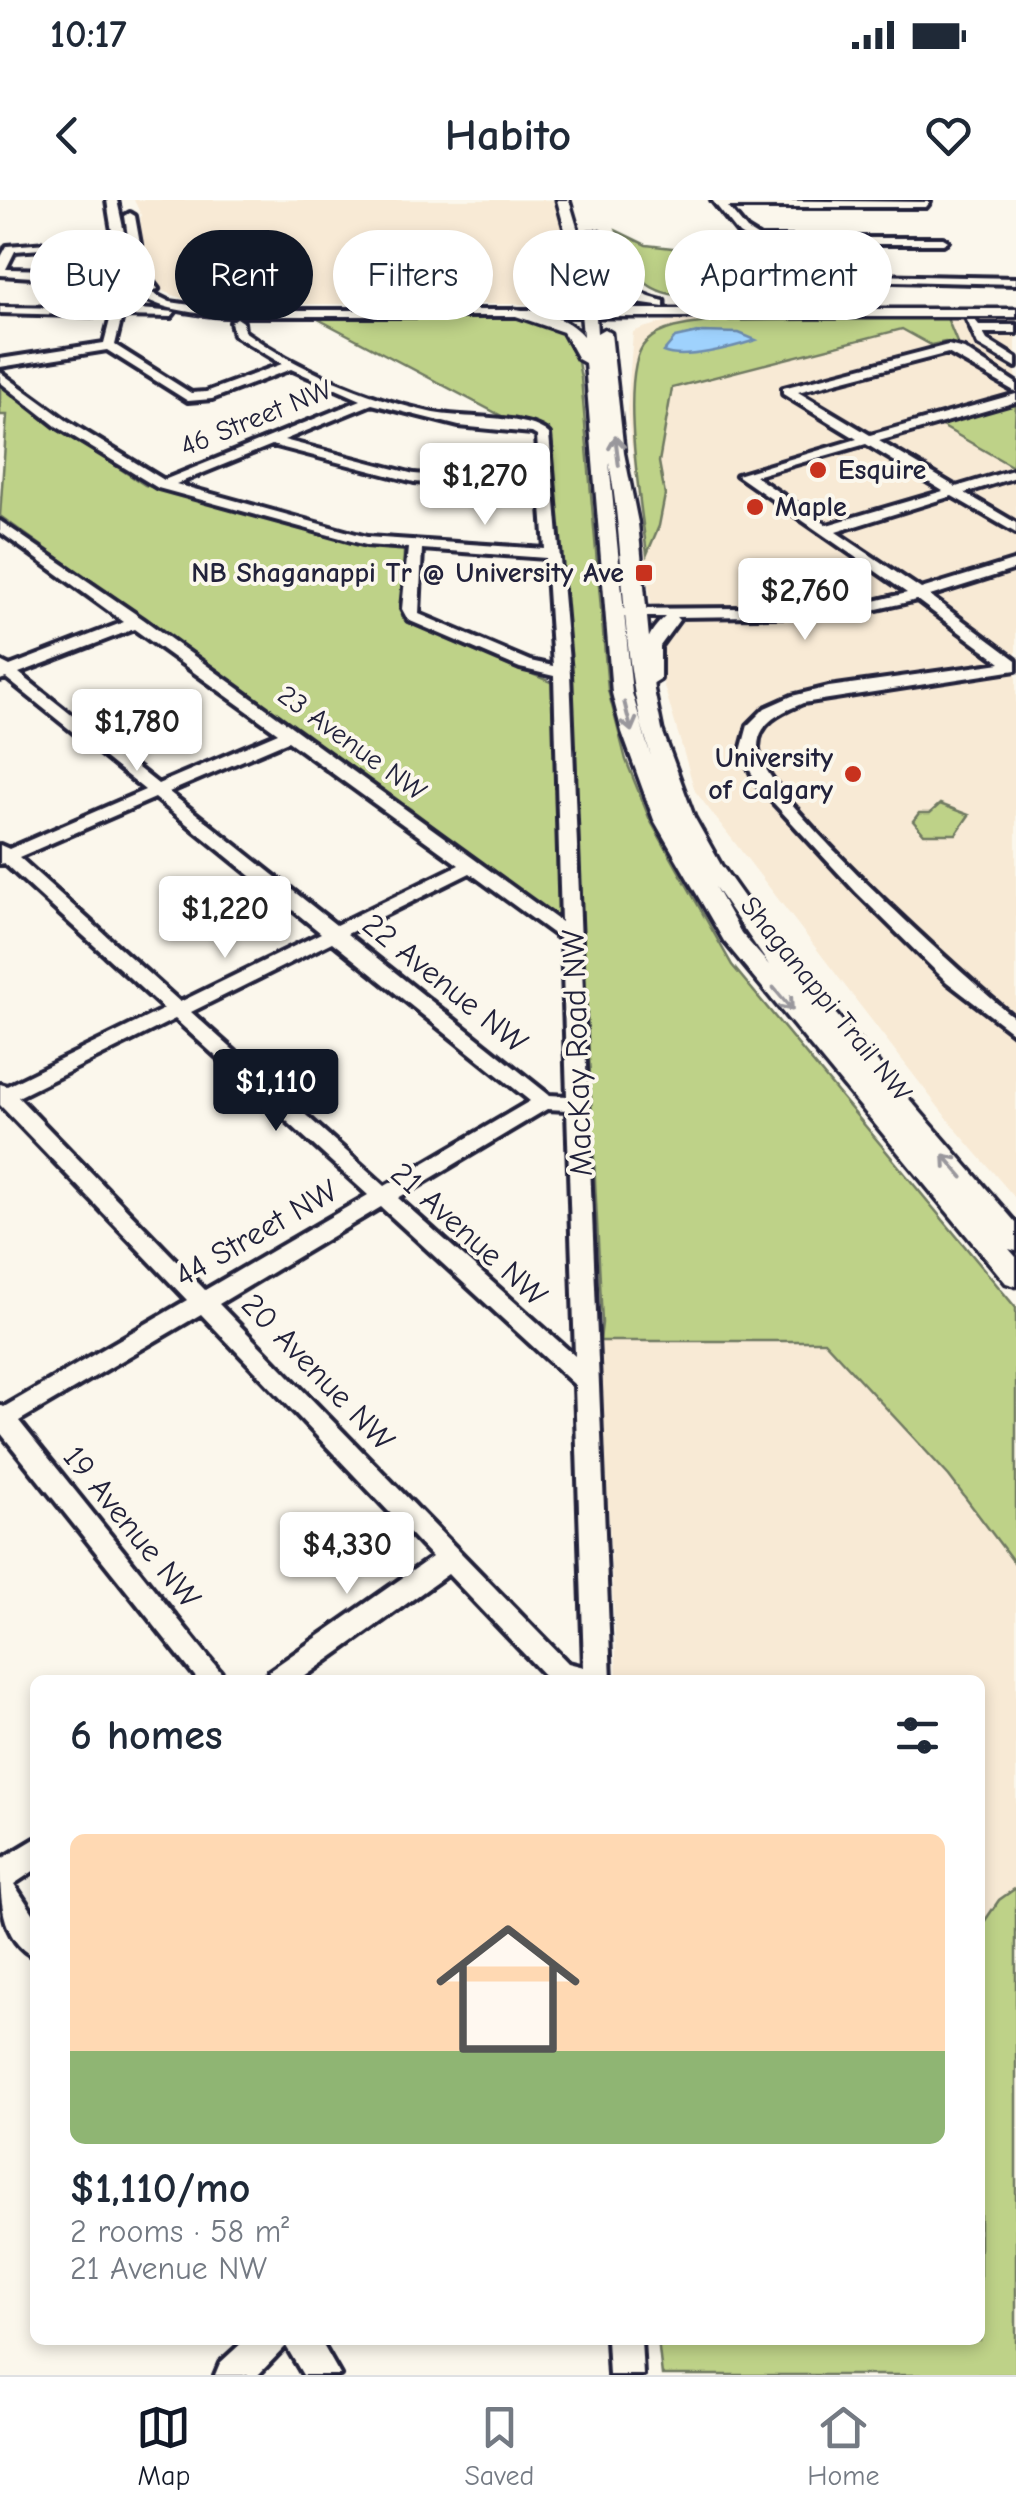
<!DOCTYPE html>
<html lang="en">
<head>
<meta charset="utf-8">
<style>
	:root { --surface:#fff; --page:#f6f6f7; --text:#1f2937; --muted:#747a83; --line:#e0e1e3; --accent:#111827 }
	body { margin:0; font-family:"Comic Neue",sans-serif; background:var(--page); color:var(--text); height:100vh; display:flex; flex-direction:column; font-size:38px; white-space:nowrap }
	* { box-sizing:border-box; margin:0 }
	p { font-size:32px; color:var(--muted) }
	.icon { flex:none; width:55px; height:55px; fill:none; stroke:currentColor; stroke-width:2; stroke-linecap:round; stroke-linejoin:round }
	.map { position:relative; flex:1; overflow:hidden }
	.details { position:absolute; left:30px; top:1475px; width:955px; height:670px; display:flex; flex-direction:column; background:var(--surface); border-radius:15px; box-shadow:0 5px 15px #0003 }
	.details>* { flex:none }
	.guide { position:absolute; left:30px; top:30px; width:958px; height:90px; display:flex; gap:20px }
	.price { position:absolute; translate:-50% -85px; padding:0 22px; border-radius:10px; background:#fff; color:#222; font-size:32px; line-height:65px; filter:drop-shadow(0 2px 5px #0008) }
	.price::after { content:''; position:absolute; left:50%; top:60px; width:30px; height:22px; margin-left:-15px; background:inherit; clip-path:polygon(0 0,100% 0,50% 100%) }
	.price.current { background:var(--accent); color:#fff }
	ul { padding:0; list-style:none }
	li { display:grid; align-content:center; gap:20px; height:530px; padding:0 40px }
	li+li { border-top:2px solid var(--line) }
	li span { display:grid; place-items:center; height:310px; border-radius:15px; color:#555 }
	li>.icon { margin-inline-start:auto }
	span .icon { width:180px; height:180px; fill:#fffc; stroke-width:1 }
	li b { font-size:42px }
	h2 { display:flex; justify-content:space-between; align-items:center; height:120px; padding:0 40px; font-size:42px }
	.chip { padding:0 35px; border-radius:45px; background:var(--surface); box-shadow:0 5px 15px #0003; font-size:35px; line-height:90px }
	.chip.current { background:var(--accent); color:#fff }
	.status { display:flex; justify-content:space-between; align-items:center; height:70px; padding:0 50px; background:var(--surface); direction:ltr }
	.status svg { height:28px; fill:currentColor }
	header { display:flex; justify-content:space-between; align-items:center; height:130px; padding:0 40px; background:var(--surface); font-size:45px; font-weight:700 }
	.tabs { display:flex; justify-content:space-around; align-items:center; height:140px; border-top:2px solid var(--line); background:var(--surface); font-size:28px; color:var(--muted) }
	.tabs a { display:grid; justify-items:center; gap:5px }
	.tabs .current { color:var(--accent) }
	.map>svg:first-child { display:block }
	.built { fill:#f8ead5 }
	.green { fill:#bed288; stroke:#707a62; stroke-width:2.5 }
	.water { fill:#9fd2fd; stroke:#6d8caf; stroke-width:2.5 }
	.lines { fill:none; stroke-linecap:round; stroke-linejoin:round }
	.minor-casing { stroke:#22223b; stroke-width:8 }
	.major-casing { stroke:#22223b; stroke-width:7 }
	.minor { fill:#fbf7ec; fill-rule:evenodd }
	.major { fill:#fbf7ec; fill-rule:evenodd }
	.oneway { stroke:#99979c }
	.poi-dot { fill:#c8321e; stroke:#fbf7ec; stroke-width:4 }
	.labels { text-anchor:middle; dominant-baseline:central; stroke-width:8; stroke-linejoin:round; paint-order:stroke }
	.far-street-label { font-size:28px; fill:#22223b; stroke:#fbf7ec }
	.far-poi-label { font-size:28px; font-weight:bold; fill:#22223b; stroke:#fbf7ec; text-anchor:start }
	.street-label { font-size:32px; fill:#22223b; stroke:#fbf7ec }
</style>
</head>
<body>
<div class="status"><b>10:17</b><svg viewBox="0 0 49 12"><path d="M0 12V9h3v3zM5 12V6h3v6zM10 12V3h3v9zM15 12V0h3v12zM26 1h20v11H26zM47 4h2v5h-2z"/></svg></div>
<header><svg class="icon" aria-label="back" viewBox="0 0 24 24"><path d="M15 5l-7 7 7 7"/></svg>Habito<svg class="icon" aria-label="heart" viewBox="0 0 24 24"><path d="M12 20l-8-8c-3-5 5-10 8-4 3-6 11-1 8 4z"/></svg></header>
<div class="map">
<svg width="1016" height="2175" viewBox="0 0 1016 2175">
	<rect width="100%" height="100%" fill="#fbf7ec"/>
	<filter id="ink" filterUnits="userSpaceOnUse"><feTurbulence type="fractalNoise" baseFrequency=".01" numOctaves="2"/><feDisplacementMap in="SourceGraphic" scale="20" xChannelSelector="R" yChannelSelector="G"/><feConvolveMatrix kernelMatrix="1 2 1 2 8 2 1 2 1" color-interpolation-filters="sRGB"/></filter>
	<g filter="url(#ink)">
		<path class="built" d="M 134,0 L 558,0 L 567,18 L 574,79 L 572,98 L 554,104 L 229,104 L 187,100 L 160,90 L 149,76 L 140,38 L 141,15 Z
			M 947,118 L 1016,118 L 1016,999 L 953,926 L 695,591 L 659,469 L 627,210 L 633,132 L 643,128 L 668,121 Z
			M 600,1141 L 824,1141 L 949,1276 L 1016,1365 L 1016,1688 L 999,1700 L 980,1728 L 980,1480 L 617,1480 Z"/>
		<path class="green" d="M 617,31 L 646,45 L 690,50 L 740,64 L 772,91 L 793,99 C 758,98 678,105 650,86 C 634,76 625,48 617,31 Z
			M 317,115 L 518,116 L 559,125 L 575,146 L 581,178 L 608,490 L 626,560 L 650,620 L 732,765 L 1016,1108 L 1016,1365 L 949,1276 L 824,1141 L 600,1141 L 602,1123 L 570,466 L 549,229 L 515,223 L 316,118 Z
			M 947,118 L 958,145 L 945,142 L 931,145 L 902,129 L 672,188 L 659,262 L 665,295 L 659,326 L 647,354 C 642,313 617,170 646,142 C 663,125 695,124 718,121 Z
			M 0,182 L 70,236 L 145,285 L 360,344 L 404,350 L 402,417 L 553,483 L 561,724 L 475,663 L 473,657 L 416,613 L 0,316 L 7,215 L 0,215 Z
			M 1016,204 L 1013,267 L 940,225 Z
			M 940,604 L 969,615 L 956,634 L 924,634 L 913,621 L 919,613 L 930,613 Z
			M 1016,1688 L 1016,2175 L 662,2175 L 658,2140 L 980,2140 L 980,1728 L 999,1700 Z"/>
		<path class="water" d="M 702,132 L 739,133 L 756,140 C 734,147 684,161 663,152 L 675,138 Z"/>
		<g class="lines">
			<g class="minor-casing">
				<path id="minor" d="M 107,0 L 117,0 L 133,74 L 148,91 L 133,72 L 125,16 L 130,13 L 135,16 L 145,72 L 158,89 L 148,91 L 170,102 L 225,110 L 586,110 L 592,113 L 586,116 L 225,116 C 128,107 121,94 107,0 Z
					M 712,0 L 930,2 L 926,7 L 728,7 L 747,30 L 760,38 L 943,38 L 948,41 L 943,44 L 771,44 L 819,74 L 1016,78 L 1016,84 L 813,79 L 739,34 Z
					M 102,39 L 119,99 L 87,109 L 118,107 L 175,112 L 171,117 L 122,116 L 115,145 L 191,193 L 206,192 L 282,164 L 234,135 L 231,122 L 237,118 L 243,122 L 244,131 C 297,169 364,197 429,212 C 461,220 527,213 549,234 L 570,473 L 611,1480 L 549,1480 L 448,1374 L 300,1480 L 266,1480 L 269,1471 L 432,1357 L 201,1114 L 19,1221 L 227,1480 L 198,1480 L 0,1232 L 0,1205 L 4,1207 L 187,1100 L 0,905 L 0,884 L 7,886 L 164,809 L 4,663 L 0,664 L 0,645 L 9,649 L 145,590 L 6,478 L 0,480 L 0,461 L 10,466 L 124,422 L 0,332 L 0,321 L 143,419 L 561,722 L 554,476 L 520,468 L 408,420 L 402,409 L 408,348 L 366,345 L 158,288 L 56,226 L 0,182 L 0,172 L 66,220 L 164,280 L 361,200 L 291,169 L 212,199 L 188,201 L 107,150 L 0,167 L 0,159 L 104,143 L 111,116 L 0,113 L 0,107 L 75,108 L 80,103 L 107,97 L 104,78 L 65,79 L 0,75 L 0,59 L 7,46 ZM 94,45 L 102,71 L 6,69 L 15,51 ZM 372,204 L 459,226 L 532,233 L 537,236 L 540,284 L 414,274 L 284,240 ZM 272,245 L 414,282 L 541,292 L 545,349 L 367,337 L 176,284 ZM 422,349 L 546,358 L 553,466 L 530,461 L 419,414 ZM 134,429 L 278,533 L 158,584 L 19,473 ZM 288,541 L 459,665 L 336,725 L 169,592 ZM 155,598 L 321,733 L 180,802 L 19,657 ZM 470,673 L 562,740 L 567,896 L 549,895 L 347,734 ZM 332,742 L 530,901 L 385,986 L 191,812 ZM 175,819 L 368,995 L 205,1090 L 18,897 ZM 547,909 L 567,910 L 575,1156 L 398,998 ZM 381,1007 L 575,1185 L 584,1467 L 568,1463 L 219,1104 Z
					M 967,120 L 975,120 L 979,125 L 1016,125 L 1016,133 L 983,133 L 987,140 L 1016,158 L 1016,167 L 978,145 Z
					M 948,145 L 964,149 L 1016,183 L 1016,192 L 948,153 L 798,192 L 870,235 L 1016,194 L 1016,202 L 879,241 L 956,287 L 1016,269 L 1016,277 L 965,293 L 1016,323 L 1016,333 L 952,296 L 836,332 L 921,389 L 1016,360 L 1016,369 L 930,396 L 1016,460 L 1016,470 L 803,503 C 782,512 757,522 758,549 C 760,594 972,783 1016,819 L 1016,835 L 947,782 L 856,692 L 757,585 L 741,551 L 748,525 L 765,508 L 792,496 L 829,487 L 1001,463 L 917,400 L 850,415 L 676,417 L 679,420 L 660,446 L 660,479 L 652,484 L 644,479 C 642,453 645,434 665,417 L 616,417 L 609,413 L 616,409 L 850,407 L 907,393 L 737,275 L 857,239 L 783,194 L 783,188 ZM 866,244 L 943,291 L 827,325 L 755,276 Z
					M 35,1639 L 35,1670 L 14,1684 L 35,1716 L 35,1757 C 0,1741 0,1694 0,1660 Z
					M 245,2140 L 320,2140 L 340,2175 L 303,2175 L 286,2146 L 258,2175 L 215,2175 L 220,2163 Z
					M 607,2140 L 641,2140 L 643,2175 L 609,2175 Z"/>
			</g>
			<g class="major-casing">
				<path id="major" d="M 557,0 L 569,0 L 592,78 L 595,109 L 1016,109 L 1016,117 L 596,117 L 597,133 L 604,129 L 611,133 L 624,253 L 638,323 L 654,490 L 662,530 L 694,617 L 721,665 L 785,755 L 1016,1023 L 1016,1051 L 1009,1049 L 1016,1057 L 1016,1086 L 1006,1083 L 724,741 L 654,620 L 622,532 L 612,493 L 585,163 L 578,159 L 563,132 L 507,113 L 514,109 C 540,112 565,115 583,136 L 578,78 ZM 609,262 C 627,358 619,465 651,556 L 632,493 ZM 715,687 L 769,765 L 741,733 Z
					M 589,32 L 599,32 C 624,68 615,90 664,101 L 664,107 L 636,103 L 616,90 Z"/>
			</g>
			<use href="#minor" class="minor"/>
			<use href="#major" class="major"/>
		</g>
		<defs><path id="oneway-shaft" d="M-6 0H5M1.5-3L5.5 0L1.5 3" fill="none" stroke-width="1.6" stroke-linecap="round" stroke-linejoin="round" transform="scale(2.5)"/></defs>
		<g class="oneway">
			<use href="#oneway-shaft" transform="translate(617 251) rotate(-97)"/>
			<use href="#oneway-shaft" transform="translate(628 517) rotate(76)"/>
			<use href="#oneway-shaft" transform="translate(783 799) rotate(50)"/>
			<use href="#oneway-shaft" transform="translate(953 966) rotate(-130)"/>
		</g>
	</g>
	<g class="poi-dot">
		<circle cx="818" cy="270" r="10"/>
		<circle cx="755" cy="307" r="10"/>
		<rect x="634" y="363" width="20" height="20" rx="5"/>
		<circle cx="853" cy="574" r="10"/>
	</g>
	<g class="labels">
		<g class="far-street-label">
			<text transform="translate(256 218) rotate(-22)">46 Street NW</text>
			<text transform="translate(352 543) rotate(36)">23 Avenue NW</text>
			<text transform="translate(826 799) rotate(51)">Shaganappi Trail NW</text>
		</g>
		<g class="far-poi-label">
			<text x="838" y="270">Esquire</text>
			<text x="775" y="307">Maple</text>
			<text x="624" y="373" text-anchor="end">NB Shaganappi Tr @ University Ave</text>
			<text x="833" y="558" text-anchor="end">University<tspan x="833" dy="32">of Calgary</tspan></text>
		</g>
		<g class="street-label">
			<text transform="translate(445 783) rotate(39)">22 Avenue NW</text>
			<text transform="translate(577 853) rotate(-92)">MacKay Road NW</text>
			<text transform="translate(256 1033) rotate(-30)">44 Street NW</text>
			<text transform="translate(469 1034) rotate(42)">21 Avenue NW</text>
			<text transform="translate(318 1172) rotate(46)">20 Avenue NW</text>
			<text transform="translate(132 1327) rotate(51)">19 Avenue NW</text>
		</g>
	</g>
</svg>
<b class="price" style="left:485px;top:328px">$1,270</b>
<b class="price" style="left:805px;top:443px">$2,760</b>
<b class="price" style="left:137px;top:574px">$1,780</b>
<b class="price" style="left:225px;top:761px">$1,220</b>
<b class="price current" style="left:276px;top:934px">$1,110</b>
<b class="price" style="left:347px;top:1397px">$4,330</b>
<div class="guide">
<a class="chip">Buy</a>
<a class="chip current">Rent</a>
<a class="chip">Filters</a>
<a class="chip">New</a>
<a class="chip">Apartment</a>
</div>
<section class="details">
<h2>6 homes<svg class="icon" aria-label="filters" viewBox="0 0 24 24"><path d="M4 7h16M4 17h16"/><circle cx="9" cy="7" r="2"/><circle cx="15" cy="17" r="2"/></svg></h2>
<ul>
<li><span style="background:linear-gradient(#ffd9b3 70%,#8fb573 0)"><svg class="icon" aria-label="home" viewBox="0 0 24 24"><path d="M3 11l9-7 9 7M6 9v11h12V9"/></svg></span><div><b>$1,110/mo</b><p>2 rooms · 58 m²</p><p>21 Avenue NW</p></div></li>
</ul>
</section>
</div>
<nav class="tabs">
<a class="current"><svg class="icon" aria-label="map" viewBox="0 0 24 24"><path d="M3 6l6-2 6 2 6-2v14l-6 2-6-2-6 2zM9 4v14M15 6v14"/></svg>Map</a>
<a><svg class="icon" aria-label="saved" viewBox="0 0 24 24"><path d="M7 4h10v16l-5-4-5 4z"/></svg>Saved</a>
<a><svg class="icon" aria-label="home" viewBox="0 0 24 24"><path d="M3 11l9-7 9 7M6 9v11h12V9"/></svg>Home</a>
</nav>
</body>
</html>
